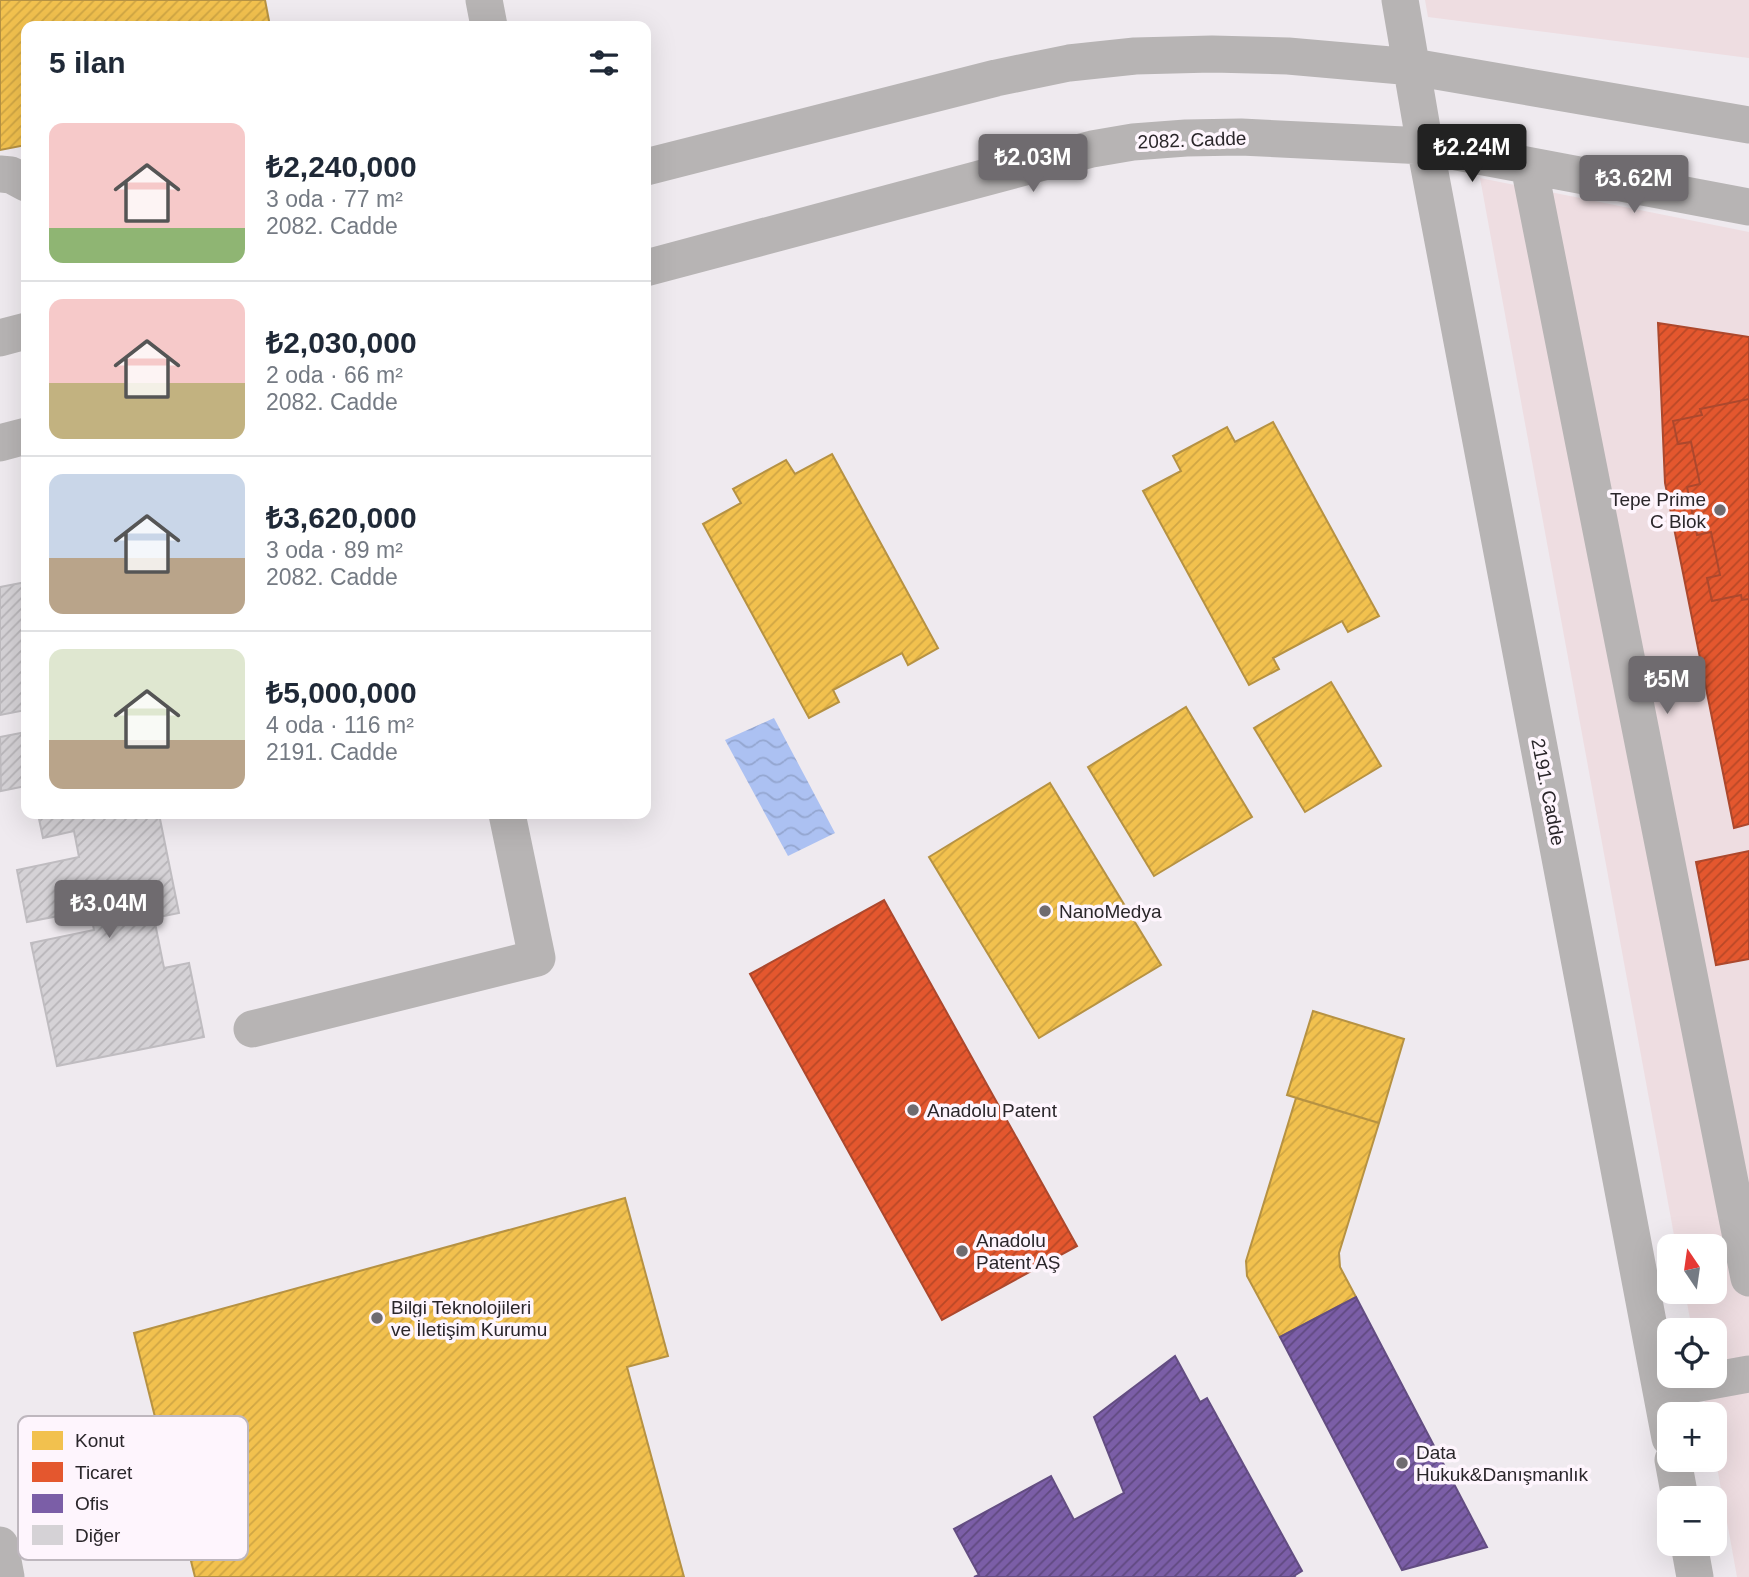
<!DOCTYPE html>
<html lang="tr">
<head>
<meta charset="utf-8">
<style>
	:root { --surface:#fff; --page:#f6f6f7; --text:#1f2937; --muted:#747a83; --line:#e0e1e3; --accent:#6f6b6f }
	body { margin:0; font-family:Helvetica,sans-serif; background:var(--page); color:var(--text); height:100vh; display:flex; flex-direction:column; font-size:26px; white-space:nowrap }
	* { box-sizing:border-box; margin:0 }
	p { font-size:23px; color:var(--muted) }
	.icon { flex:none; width:38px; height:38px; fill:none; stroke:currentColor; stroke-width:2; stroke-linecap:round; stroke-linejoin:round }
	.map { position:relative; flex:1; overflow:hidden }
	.panel { position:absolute; left:21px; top:21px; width:630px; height:798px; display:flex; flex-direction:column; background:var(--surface); border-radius:14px; box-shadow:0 7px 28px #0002 }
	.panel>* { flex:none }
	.needle { width:46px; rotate:347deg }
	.tools { position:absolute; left:1657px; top:1234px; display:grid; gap:14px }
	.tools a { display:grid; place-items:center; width:70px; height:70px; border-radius:14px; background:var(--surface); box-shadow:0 7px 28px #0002; font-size:35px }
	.price { position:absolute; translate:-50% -60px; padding:0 16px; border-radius:7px; background:var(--accent); color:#fff; font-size:23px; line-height:46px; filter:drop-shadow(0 2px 4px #0008) }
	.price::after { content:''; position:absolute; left:50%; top:42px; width:21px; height:16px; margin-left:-10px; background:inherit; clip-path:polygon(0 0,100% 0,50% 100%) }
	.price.on { background:#222; color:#fff }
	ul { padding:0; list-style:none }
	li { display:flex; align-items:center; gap:21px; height:175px; padding:0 28px }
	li+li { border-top:2px solid var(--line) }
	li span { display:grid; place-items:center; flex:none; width:196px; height:140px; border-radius:14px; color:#555 }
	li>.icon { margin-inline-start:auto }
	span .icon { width:84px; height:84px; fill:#fffc; stroke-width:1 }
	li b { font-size:30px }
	h2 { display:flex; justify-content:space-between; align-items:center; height:84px; padding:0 28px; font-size:30px }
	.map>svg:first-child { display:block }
	.commercial { fill:#eedde1 }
	.water { fill:url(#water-waves) }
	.homes { fill:url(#homes-hatch); stroke:#b69243; stroke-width:2 }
	.shops { fill:url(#shops-hatch); stroke:#ac482d; stroke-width:2 }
	.offices { fill:url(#offices-hatch); stroke:#634d82; stroke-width:2 }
	.building { fill:url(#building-hatch); stroke:#bfbcc0; stroke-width:2 }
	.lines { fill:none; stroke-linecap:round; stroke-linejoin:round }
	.minor { stroke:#b7b4b4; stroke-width:37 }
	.poi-dot { fill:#6f6b6f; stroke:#fef5fd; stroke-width:2.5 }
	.labels { text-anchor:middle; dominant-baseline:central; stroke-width:7; stroke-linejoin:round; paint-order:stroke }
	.street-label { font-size:19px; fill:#2a262a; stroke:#fef5fd }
	.poi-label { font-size:19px; fill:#2a262a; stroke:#fef5fd; text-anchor:start }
	.key { fill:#fef5fd; stroke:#beb7be; stroke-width:2 }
	.key-label { font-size:19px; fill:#2a262a }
</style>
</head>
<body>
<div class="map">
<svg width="1749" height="1577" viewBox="0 0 1749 1577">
	<defs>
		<pattern id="water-waves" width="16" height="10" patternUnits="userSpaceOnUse" patternTransform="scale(1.75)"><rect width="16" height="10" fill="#acc1f2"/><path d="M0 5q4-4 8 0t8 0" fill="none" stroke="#94a6d0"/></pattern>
		<pattern id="homes-hatch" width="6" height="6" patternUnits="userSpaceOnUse" patternTransform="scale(1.75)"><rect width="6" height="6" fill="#f2c14e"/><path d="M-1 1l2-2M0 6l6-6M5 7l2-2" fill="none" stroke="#d0a644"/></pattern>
		<pattern id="shops-hatch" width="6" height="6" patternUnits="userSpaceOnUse" patternTransform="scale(1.75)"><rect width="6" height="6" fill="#e4572e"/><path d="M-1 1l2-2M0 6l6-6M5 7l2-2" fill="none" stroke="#b94827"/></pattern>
		<pattern id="offices-hatch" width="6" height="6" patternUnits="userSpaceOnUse" patternTransform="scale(1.75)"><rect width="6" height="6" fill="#7b5ea7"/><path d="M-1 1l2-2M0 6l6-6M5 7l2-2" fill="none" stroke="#604980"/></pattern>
		<pattern id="building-hatch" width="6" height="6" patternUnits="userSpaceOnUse" patternTransform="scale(1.75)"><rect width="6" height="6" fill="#d5d2d6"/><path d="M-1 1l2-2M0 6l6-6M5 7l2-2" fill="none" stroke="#b7b4b8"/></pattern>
	</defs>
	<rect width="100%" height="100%" fill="#efeaef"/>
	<path class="commercial" d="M 1425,0 L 1749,0 L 1749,58 L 1428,17 Z
		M 1480,178 L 1749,232 L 1749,1577 L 1737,1577 L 1715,1456 L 1715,1414 L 1707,1414 L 1700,1376 L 1715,1376 L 1715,1330 L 1692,1330 L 1685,1292 L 1715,1292 L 1715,1246 L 1676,1246 Z"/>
	<path class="water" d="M 774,718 L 835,833 L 788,856 L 725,740 Z"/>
	<path class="homes" d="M 0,0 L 265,0 L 270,26 L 26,26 L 26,145 L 0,150 Z
		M 1273,422 L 1379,616 L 1348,632 L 1342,621 L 1273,658 L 1279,669 L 1249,685 L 1143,491 L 1181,471 L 1173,456 L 1227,427 L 1235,442 Z
		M 832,454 L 938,648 L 908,665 L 902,653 L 833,690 L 839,702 L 809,718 L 703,524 L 741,503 L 733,489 L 786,460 L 795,474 Z
		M 1331,682 L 1381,766 L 1305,812 L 1254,728 Z
		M 1186,707 L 1252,817 L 1154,876 L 1088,767 Z
		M 1050,783 L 1161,965 L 1039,1038 L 929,857 Z
		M 1313,1011 L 1404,1039 L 1379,1123 L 1287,1095 Z
		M 1296,1098 L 1379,1123 L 1339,1253 L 1340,1267 L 1356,1297 L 1280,1337 L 1247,1276 L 1246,1261 Z
		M 625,1198 L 668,1356 L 627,1367 L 684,1577 L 195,1577 L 134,1333 Z"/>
	<path class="shops" d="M 1658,323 L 1749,337 L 1749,824 L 1734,828 L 1665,483 Z
		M 1749,399 L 1749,599 L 1742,600 L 1741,595 L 1712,601 L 1707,578 L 1720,575 L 1711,532 L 1697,535 L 1687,487 L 1700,484 L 1691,442 L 1678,444 L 1673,421 L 1702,415 L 1700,409 Z
		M 1749,851 L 1749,959 L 1716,965 L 1696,862 Z
		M 884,900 L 1077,1246 L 942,1320 L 750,974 Z"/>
	<path class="offices" d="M 1356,1297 L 1487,1547 L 1402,1570 L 1280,1337 Z
		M 1175,1356 L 1200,1402 L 1207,1398 L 1302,1571 L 1294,1576 L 1295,1577 L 974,1577 L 979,1575 L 954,1529 L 1051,1476 L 1074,1520 L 1124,1493 L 1094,1417 Z"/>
	<path class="building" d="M 26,582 L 26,710 L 0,715 L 0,587 Z
		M 26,732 L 26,786 L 1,791 L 0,737 Z
		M 38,814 L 159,814 L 179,913 L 154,918 L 164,968 L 189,963 L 204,1037 L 57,1066 L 31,943 L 94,930 L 90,910 L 27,922 L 17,870 L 79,857 L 74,831 L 43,838 Z"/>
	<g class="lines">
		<path class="minor" d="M 484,0 L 489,26
			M 1400,0 L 1425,146 L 1670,1438
			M 1529,166 L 1749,1278
			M 646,167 L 996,78 L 1069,63 L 1135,56 L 1212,54 L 1288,56 L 1413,67 L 1749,125
			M 0,174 L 11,175 L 26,183
			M 646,268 L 1092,149 L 1133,142 L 1186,138 L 1241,137 L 1425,146 L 1749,207
			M 0,338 L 26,331
			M 0,443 L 26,436
			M 252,1029 L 537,958 L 507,814
			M 1661,1390 L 1749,1374
			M 1673,1460 L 1680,1498
			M 1689,1544 L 1695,1577
			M 0,1545 L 6,1577"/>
	</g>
	<g class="poi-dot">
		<circle cx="1720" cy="510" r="7"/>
		<circle cx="1045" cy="911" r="7"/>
		<circle cx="913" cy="1110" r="7"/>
		<circle cx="962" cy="1251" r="7"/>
		<circle cx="377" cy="1318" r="7"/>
		<circle cx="1402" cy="1463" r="7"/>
	</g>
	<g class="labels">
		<g class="street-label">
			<text transform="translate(1192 140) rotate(-2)">2082. Cadde</text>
			<text transform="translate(1548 792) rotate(79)">2191. Cadde</text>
		</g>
		<g class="poi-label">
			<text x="1706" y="499" text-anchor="end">Tepe Prime<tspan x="1706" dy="22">C Blok</tspan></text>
			<text x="1059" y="911">NanoMedya</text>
			<text x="927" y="1110">Anadolu Patent</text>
			<text x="976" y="1240">Anadolu<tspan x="976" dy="22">Patent AŞ</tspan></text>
			<text x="391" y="1307">Bilgi Teknolojileri<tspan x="391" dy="22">ve İletişim Kurumu</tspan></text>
			<text x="1416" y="1452">Data<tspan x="1416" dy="22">Hukuk&amp;Danışmanlık</tspan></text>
		</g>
	</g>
	<rect x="18" y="1416" width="230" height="144" rx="10" class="key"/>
	<rect x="32" y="1431" width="31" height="19" fill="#f2c14e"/>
	<rect x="32" y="1462" width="31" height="20" fill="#e4572e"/>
	<rect x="32" y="1494" width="31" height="19" fill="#7b5ea7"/>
	<rect x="32" y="1525" width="31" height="20" fill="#d5d2d6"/>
	<g class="key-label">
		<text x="75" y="1447">Konut</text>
		<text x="75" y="1479">Ticaret</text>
		<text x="75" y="1510">Ofis</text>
		<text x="75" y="1542">Diğer</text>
	</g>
</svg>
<div class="tools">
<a><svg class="needle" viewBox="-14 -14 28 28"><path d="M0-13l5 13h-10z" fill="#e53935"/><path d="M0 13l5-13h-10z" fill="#747a83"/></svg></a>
<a><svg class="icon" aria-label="locate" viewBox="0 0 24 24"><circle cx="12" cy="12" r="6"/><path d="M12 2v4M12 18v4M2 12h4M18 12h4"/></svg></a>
<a>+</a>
<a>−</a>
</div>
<b class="price on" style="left:1472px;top:184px">₺2.24M</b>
<b class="price" style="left:1033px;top:194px">₺2.03M</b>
<b class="price" style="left:1634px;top:215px">₺3.62M</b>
<b class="price" style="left:1667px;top:716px">₺5M</b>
<b class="price" style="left:109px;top:940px">₺3.04M</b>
<section class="panel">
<h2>5 ilan<svg class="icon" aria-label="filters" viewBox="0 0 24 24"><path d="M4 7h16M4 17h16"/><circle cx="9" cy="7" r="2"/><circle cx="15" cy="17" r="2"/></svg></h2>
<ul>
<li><span style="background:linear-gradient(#f6c9c9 75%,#8fb573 0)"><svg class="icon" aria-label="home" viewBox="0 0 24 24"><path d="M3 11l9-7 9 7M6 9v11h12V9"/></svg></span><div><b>₺2,240,000</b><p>3 oda · 77 m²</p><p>2082. Cadde</p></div></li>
<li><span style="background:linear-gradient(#f6c9c9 60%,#c2b280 0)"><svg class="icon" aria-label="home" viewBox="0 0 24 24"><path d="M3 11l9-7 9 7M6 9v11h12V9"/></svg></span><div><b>₺2,030,000</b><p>2 oda · 66 m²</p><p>2082. Cadde</p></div></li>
<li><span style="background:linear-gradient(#c9d6e8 60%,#b9a48a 0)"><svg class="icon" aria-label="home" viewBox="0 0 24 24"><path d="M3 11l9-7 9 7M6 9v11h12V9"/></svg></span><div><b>₺3,620,000</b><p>3 oda · 89 m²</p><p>2082. Cadde</p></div></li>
<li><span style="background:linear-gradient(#dfe7d0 65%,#b9a48a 0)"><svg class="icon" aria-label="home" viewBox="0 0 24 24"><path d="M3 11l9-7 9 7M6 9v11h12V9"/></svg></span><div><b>₺5,000,000</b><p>4 oda · 116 m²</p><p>2191. Cadde</p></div></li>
</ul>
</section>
</div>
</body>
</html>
